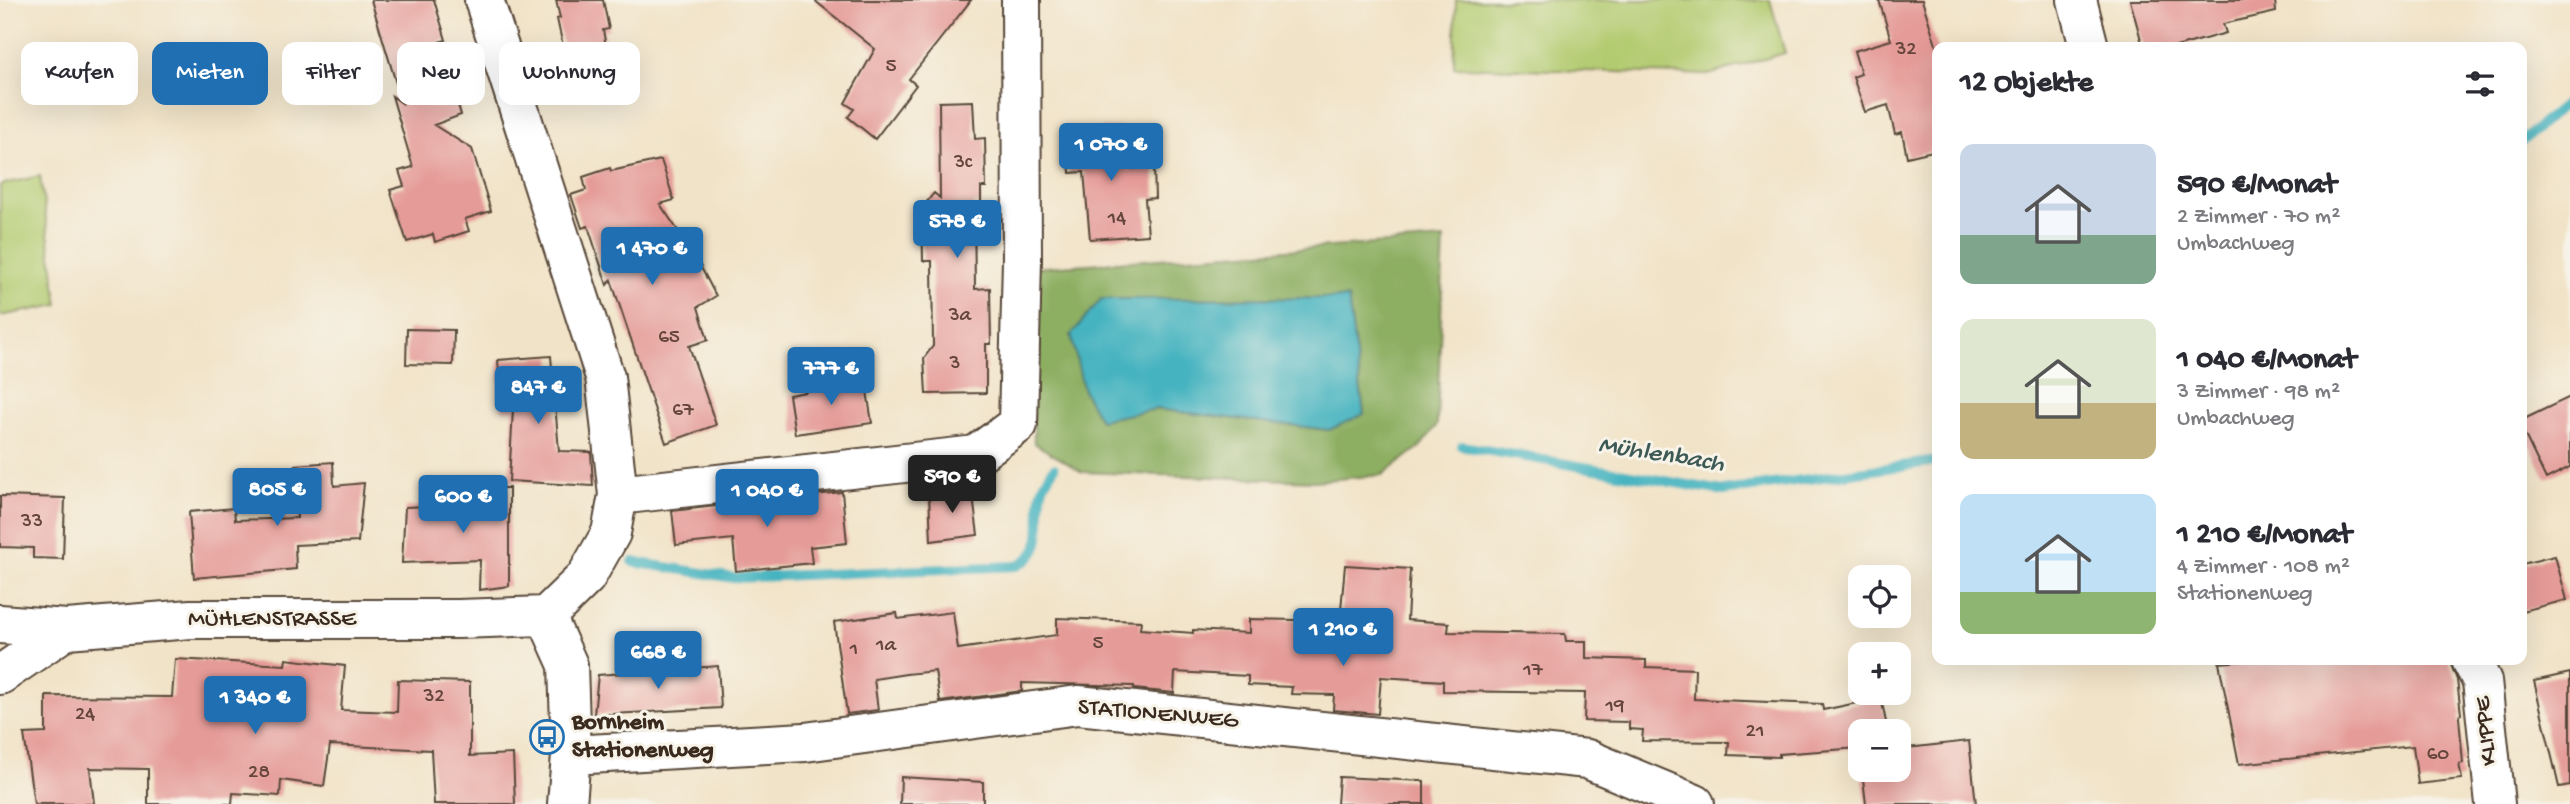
<!DOCTYPE html>
<html lang="de">
<head>
<meta charset="utf-8">
<style>
	:root { --surface:#fff; --page:#f2f2f3; --text:#2b2b33; --muted:#7c7c81; --accent:#1f6fb2 }
	body { margin:0; font-family:"Gochi Hand",sans-serif; background:var(--page); color:var(--text); height:100vh; display:flex; flex-direction:column; font-size:26px; white-space:nowrap }
	* { box-sizing:border-box; margin:0 }
	p { font-size:23px; color:var(--muted) }
	.icon { flex:none; width:38px; height:38px; fill:none; stroke:currentColor; stroke-width:2; stroke-linecap:round; stroke-linejoin:round }
	.map { position:relative; flex:1; overflow:hidden }
	.drawer { position:absolute; left:1932px; top:42px; width:595px; height:623px; display:flex; flex-direction:column; background:var(--surface); border-radius:14px; box-shadow:0 7px 28px #0002 }
	.drawer>* { flex:none }
	.banner { position:absolute; left:21px; top:42px; width:665px; height:63px; display:flex; gap:14px }
	.fabs { position:absolute; left:1848px; top:565px; display:grid; gap:14px }
	.fabs a { display:grid; place-items:center; width:63px; height:63px; border-radius:14px; background:var(--surface); box-shadow:0 7px 28px #0002; font-size:35px }
	.price { position:absolute; translate:-50% -60px; padding:0 16px; border-radius:7px; background:var(--accent); color:#fff; font-size:23px; line-height:46px; filter:drop-shadow(0 2px 4px #0008) }
	.price::after { content:''; position:absolute; left:50%; top:42px; width:21px; height:16px; margin-left:-10px; background:inherit; clip-path:polygon(0 0,100% 0,50% 100%) }
	.price.current { background:#222; color:#fff }
	ul { padding:0; list-style:none }
	li { display:flex; align-items:center; gap:21px; height:175px; padding:0 28px }
	li span { display:grid; place-items:center; flex:none; width:196px; height:140px; border-radius:14px; color:#555 }
	li>.icon { margin-inline-start:auto }
	span .icon { width:84px; height:84px; fill:#fffc; stroke-width:1 }
	li b { font-size:30px }
	h2 { display:flex; justify-content:space-between; align-items:center; height:84px; padding:0 28px; font-size:30px }
	.pill { padding:0 24px; border-radius:14px; background:var(--surface); box-shadow:0 7px 28px #0002; font-size:24px; line-height:63px }
	.pill.current { background:var(--accent); color:#fff }
	.map>svg:first-child { display:block }
	.green { fill:#b2cb70; stroke:#767a47; stroke-width:2 }
	.forest { fill:#8daf62; stroke:#646c40; stroke-width:2; fill-rule:evenodd }
	.water { fill:#45b3c0; stroke:#406e6f; stroke-width:2 }
	.lines { fill:none; stroke-linecap:round; stroke-linejoin:round }
	.stream { stroke:#45b3c0; stroke-width:10 }
	.building { fill:#e59b98 }
	.minor-casing { stroke:#564637; stroke-width:42 }
	.minor { stroke:#fff; stroke-width:38 }
	.labels { text-anchor:middle; dominant-baseline:central; stroke-width:6; stroke-linejoin:round; paint-order:stroke }
	.number-label { font-size:21px; fill:#66463c }
	.street-label { font-size:24px; fill:#3b2a1e; stroke:#f7f3e8 }
	.poi-label { font-size:24px; font-weight:bold; fill:#3b2a1e; stroke:#f7f3e8; text-anchor:start }
	.water-label { font-size:26px; font-style:italic; fill:#3e5a57; stroke:#f7f3e8 }
</style>
</head>
<body>
<div class="map">
<svg width="2570" height="804" viewBox="0 0 2570 804">
	<rect width="100%" height="100%" fill="#f7f3e8"/>
	<filter id="ink" filterUnits="userSpaceOnUse"><feTurbulence type="fractalNoise" baseFrequency=".0143" numOctaves="2"/><feDisplacementMap in="SourceGraphic" scale="14" xChannelSelector="R" yChannelSelector="G"/><feConvolveMatrix kernelMatrix="1 2 1 2 8 2 1 2 1" color-interpolation-filters="sRGB"/></filter>
	<filter id="wash" filterUnits="userSpaceOnUse"><feTurbulence type="fractalNoise" baseFrequency=".00686" numOctaves="4" result="noise"/><feDisplacementMap in="SourceGraphic" scale="28" xChannelSelector="R" yChannelSelector="G"/><feGaussianBlur stdDeviation="1.57" result="paint"/><feColorMatrix in="noise" values="0 0 0 0 0 0 0 0 0 0 0 0 0 0 0 0 0 1.4 0 .05"/><feComposite in="paint" operator="in"/></filter>
	<g filter="url(#wash)">
		<rect width="100%" height="100%" fill="#f1e3c7"/>
		<path class="green" d="M 1456,0 L 1770,0 L 1785,53 L 1708,75 L 1454,67 Z
			M 40,176 L 58,305 L 0,316 L 0,185 Z"/>
		<path class="forest" d="M 1444,239 L 1437,425 L 1420,447 L 1382,475 L 1314,481 L 1082,472 L 1034,443 L 1032,268 ZM 1348,298 L 1364,413 L 1329,430 L 1156,409 L 1100,420 L 1084,392 Z"/>
		<path class="water" d="M 1348,298 L 1364,414 L 1329,430 L 1156,409 L 1100,420 L 1084,392 L 1071,335 L 1101,299 Z"/>
		<g class="lines">
			<path class="stream" d="M 2522,141 L 2570,100
				M 1462,446 L 1723,491 L 1937,461
				M 633,562 L 734,578 L 1016,566 C 1053,551 1033,517 1043,487 C 1045,481 1050,474 1054,468"/>
		</g>
		<g id="blocks">
			<path class="building" d="M 371,0 L 434,0 L 446,40 L 439,42 L 461,115 L 434,125 L 472,149 L 491,211 L 465,219 L 469,231 L 435,242 L 433,234 L 407,242 L 390,190 L 404,186 L 399,171 L 413,167 L 392,96 L 402,103 Z
				M 556,0 L 603,0 L 609,29 L 603,30 L 606,46 L 565,55 L 557,19 L 560,18 Z
				M 814,0 L 971,0 L 909,79 L 916,85 L 875,139 L 848,117 L 854,109 L 845,103 L 875,49 Z
				M 1879,0 L 1922,0 L 1937,48 L 1937,150 L 1907,157 L 1902,132 L 1895,134 L 1888,105 L 1865,112 L 1853,77 L 1861,74 L 1854,51 L 1891,40 Z
				M 2130,0 L 2275,0 L 2276,12 L 2223,24 L 2226,33 L 2176,47 L 2143,47 Z
				M 973,101 L 975,139 L 985,138 L 986,187 L 981,187 L 981,204 L 974,203 L 975,289 L 990,288 L 991,344 L 986,344 L 986,393 L 926,394 L 924,358 L 933,346 L 932,261 L 923,261 L 922,208 L 934,193 L 940,198 L 939,102 Z
				M 1124,127 L 1127,169 L 1154,167 L 1155,198 L 1145,199 L 1148,235 L 1090,239 L 1084,172 L 1070,173 L 1067,131 Z
				M 661,160 L 674,200 L 660,204 L 694,254 L 716,296 L 698,307 L 708,340 L 689,346 L 716,425 L 666,443 L 611,280 L 607,285 L 588,226 L 582,228 L 571,195 L 586,190 L 583,177 L 610,168 L 611,171 Z
				M 407,329 L 454,330 L 453,365 L 406,364 Z
				M 551,356 L 559,451 L 591,452 L 593,486 L 509,481 L 513,409 L 502,410 L 498,360 Z
				M 865,378 L 872,423 L 795,434 L 789,395 L 806,392 L 805,387 Z
				M 2570,397 L 2570,467 L 2546,479 L 2522,429 L 2522,420 Z
				M 333,462 L 334,486 L 364,483 L 358,542 L 295,545 L 296,569 L 194,578 L 189,512 L 234,508 L 235,520 L 297,518 L 295,465 Z
				M 478,488 L 509,488 L 509,586 L 479,590 L 480,560 L 402,563 L 405,507 L 478,504 Z
				M 972,489 L 978,535 L 931,541 L 929,494 Z
				M 842,492 L 847,543 L 810,547 L 812,563 L 736,571 L 733,539 L 676,545 L 672,511 Z
				M 0,496 L 65,498 L 63,559 L 33,558 L 33,548 L 0,547 Z
				M 2555,556 L 2567,600 L 2522,611 L 2522,564 Z
				M 1345,565 L 1410,569 L 1407,620 L 1449,623 L 1448,632 L 1565,634 L 1566,641 L 1586,641 L 1586,658 L 1646,660 L 1646,667 L 1695,669 L 1694,699 L 1822,704 L 1823,710 L 1881,698 L 1888,732 L 1860,732 L 1860,760 L 1859,748 L 1779,754 L 1779,757 L 1728,755 L 1729,742 L 1642,741 L 1643,730 L 1629,729 L 1629,722 L 1584,721 L 1585,693 L 1443,691 L 1443,681 L 1381,677 L 1378,714 L 1333,710 L 1334,695 L 1291,694 L 1292,687 L 1248,685 L 1248,676 L 1175,672 L 1174,693 L 1134,689 L 1134,686 L 1022,683 L 1022,691 L 940,702 L 935,671 L 906,674 L 874,679 L 878,710 L 847,714 L 834,622 L 897,613 L 898,619 L 953,612 L 958,649 L 1057,635 L 1057,618 L 1141,621 L 1140,629 L 1193,633 L 1193,630 L 1249,633 L 1249,619 L 1340,621 Z
				M 175,659 L 285,665 L 286,659 L 345,666 L 341,710 L 397,712 L 398,680 L 470,682 L 470,756 L 513,754 L 515,804 L 434,804 L 431,750 L 330,745 L 324,786 L 281,780 L 280,796 L 233,793 L 232,804 L 148,804 L 148,769 L 90,768 L 94,804 L 34,804 L 24,734 L 46,733 L 46,696 L 172,697 Z
				M 2255,660 L 2449,660 L 2457,680 L 2461,714 L 2459,717 L 2463,763 L 2459,764 L 2462,779 L 2418,784 L 2413,746 L 2239,764 L 2219,663 Z
				M 718,666 L 721,708 L 594,715 L 598,675 Z
				M 2570,673 L 2570,785 L 2559,787 L 2534,681 Z
				M 1969,741 L 1976,804 L 1866,804 L 1862,770 L 1899,770 L 1899,749 Z
				M 901,777 L 983,782 L 983,804 L 900,804 Z
				M 1339,777 L 1424,781 L 1424,804 L 1337,804 Z"/>
		</g>
	</g>
	<g filter="url(#ink)">
		<use href="#blocks" fill-opacity="0" stroke="#564637" stroke-width="2"/>
		<g class="lines">
			<g class="minor-casing">
				<path id="minor" d="M 484,0 L 605,377 L 618,495 L 611,533 L 586,577 L 546,616
					M 2077,0 L 2089,47
					M 618,495 L 976,455 L 1018,424 L 1022,260 L 1021,0
					M 546,616 L 568,665 L 571,755 L 567,804
					M 0,624 L 67,629 L 191,619 L 458,619 L 546,616
					M 2471,660 L 2482,681 L 2495,804
					M 0,675 L 67,629
					M 571,755 L 805,742 L 1078,705 L 1587,759 L 1695,804"/>
			</g>
			<use href="#minor" class="minor"/>
		</g>
	</g>
	<defs>
		<g id="bus-ring" transform="scale(1.75)"><circle r="9.5" fill="#f7f3e8" stroke="#1f6fb2" stroke-width="1.5"/><path d="M-5-6H5V4H4V6H2V4H-2V6H-4V4H-5ZM-3.5-4V0h7V-4ZM-3.5 1.2v1.5H-2V1.2ZM2 1.2v1.5H3.5V1.2Z" fill="#1f6fb2"/></g>
	</defs>
	<g fill-rule="evenodd">
		<use href="#bus-ring" x="547" y="737"/>
	</g>
	<g class="labels">
		<g class="number-label">
			<text x="1906" y="50">32</text>
			<text x="891" y="67">5</text>
			<text x="963" y="163">3c</text>
			<text x="1117" y="219">14</text>
			<text x="960" y="316">3a</text>
			<text x="669" y="338">65</text>
			<text x="955" y="364">3</text>
			<text x="683" y="411">67</text>
			<text x="32" y="522">33</text>
			<text x="1098" y="644">5</text>
			<text x="886" y="646">1a</text>
			<text x="854" y="650">1</text>
			<text x="1533" y="671">17</text>
			<text x="434" y="697">32</text>
			<text x="1615" y="707">19</text>
			<text x="85" y="715">24</text>
			<text x="1755" y="732">21</text>
			<text x="2438" y="755">60</text>
			<text x="259" y="773">28</text>
		</g>
		<g class="street-label">
			<text x="272" y="620">MÜHLENSTRASSE</text>
			<text transform="translate(1158 715) rotate(5)">STATIONENWEG</text>
			<text transform="translate(2487 731) rotate(-96)">KLIPPE</text>
		</g>
		<g class="poi-label">
			<text x="572" y="723">Bornheim<tspan x="572" dy="28">Stationenweg</tspan></text>
		</g>
		<g class="water-label">
			<text transform="translate(1661 456) rotate(9)">Mühlenbach</text>
		</g>
	</g>
</svg>
<div class="fabs">
<a><svg class="icon" aria-label="locate" viewBox="0 0 24 24"><circle cx="12" cy="12" r="6"/><path d="M12 2v4M12 18v4M2 12h4M18 12h4"/></svg></a>
<a>+</a>
<a>−</a>
</div>
<b class="price" style="left:1111px;top:183px">1 070 €</b>
<b class="price" style="left:957px;top:260px">578 €</b>
<b class="price" style="left:652px;top:287px">1 470 €</b>
<b class="price" style="left:831px;top:407px">777 €</b>
<b class="price" style="left:538px;top:426px">847 €</b>
<b class="price current" style="left:952px;top:515px">590 €</b>
<b class="price" style="left:277px;top:528px">805 €</b>
<b class="price" style="left:767px;top:529px">1 040 €</b>
<b class="price" style="left:463px;top:535px">600 €</b>
<b class="price" style="left:1343px;top:668px">1 210 €</b>
<b class="price" style="left:658px;top:691px">668 €</b>
<b class="price" style="left:255px;top:736px">1 340 €</b>
<div class="banner">
<a class="pill">Kaufen</a>
<a class="pill current">Mieten</a>
<a class="pill">Filter</a>
<a class="pill">Neu</a>
<a class="pill">Wohnung</a>
</div>
<section class="drawer">
<h2>12 Objekte<svg class="icon" aria-label="filters" viewBox="0 0 24 24"><path d="M4 7h16M4 17h16"/><circle cx="9" cy="7" r="2"/><circle cx="15" cy="17" r="2"/></svg></h2>
<ul>
<li><span style="background:linear-gradient(#c9d6e8 65%,#7fa58c 0)"><svg class="icon" aria-label="home" viewBox="0 0 24 24"><path d="M3 11l9-7 9 7M6 9v11h12V9"/></svg></span><div><b>590 €/Monat</b><p>2 Zimmer · 70 m²</p><p>Umbachweg</p></div></li>
<li><span style="background:linear-gradient(#dfe7d0 60%,#c2b280 0)"><svg class="icon" aria-label="home" viewBox="0 0 24 24"><path d="M3 11l9-7 9 7M6 9v11h12V9"/></svg></span><div><b>1 040 €/Monat</b><p>3 Zimmer · 98 m²</p><p>Umbachweg</p></div></li>
<li><span style="background:linear-gradient(#bfe0f5 70%,#8fb573 0)"><svg class="icon" aria-label="home" viewBox="0 0 24 24"><path d="M3 11l9-7 9 7M6 9v11h12V9"/></svg></span><div><b>1 210 €/Monat</b><p>4 Zimmer · 108 m²</p><p>Stationenweg</p></div></li>
</ul>
</section>
</div>
</body>
</html>
